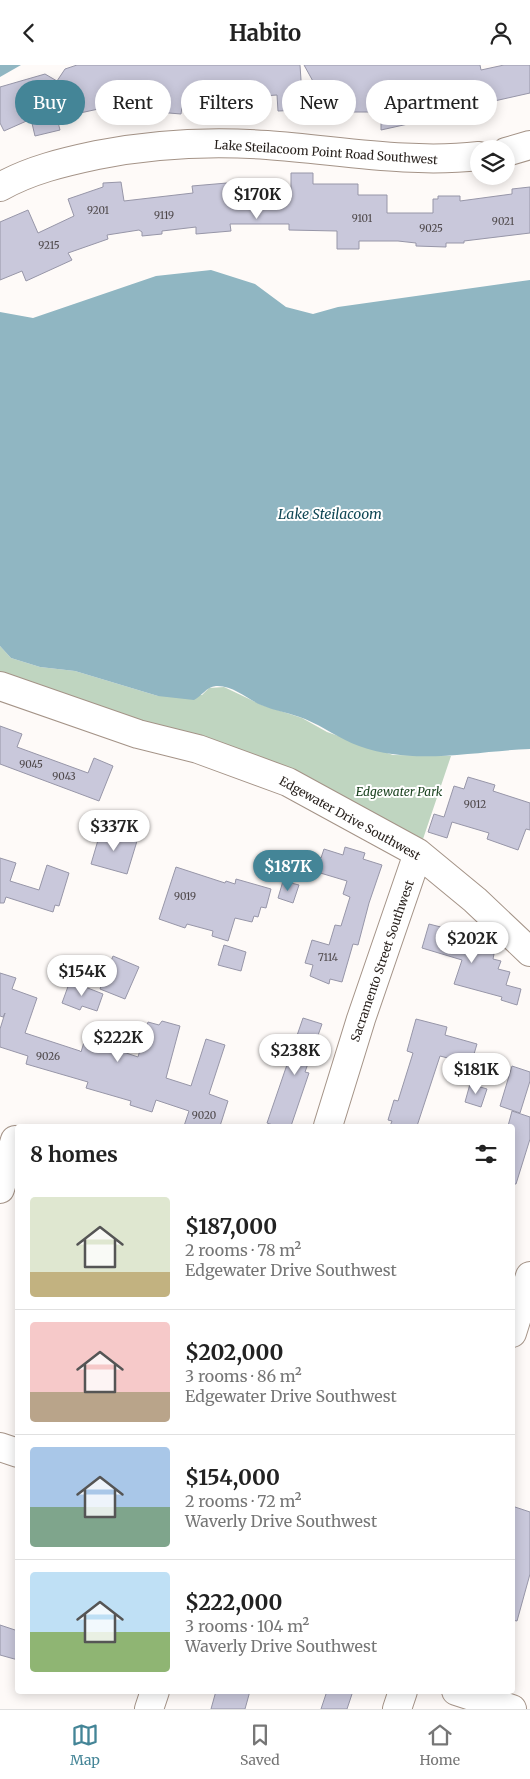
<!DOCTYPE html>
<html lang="en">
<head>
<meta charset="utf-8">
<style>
	:root { --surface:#fff; --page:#f6f6f6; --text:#222; --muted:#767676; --line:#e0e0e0; --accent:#448597 }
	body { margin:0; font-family:Merriweather,serif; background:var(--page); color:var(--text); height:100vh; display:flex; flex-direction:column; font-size:19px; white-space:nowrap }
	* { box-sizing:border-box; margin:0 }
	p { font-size:16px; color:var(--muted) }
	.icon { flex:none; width:28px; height:28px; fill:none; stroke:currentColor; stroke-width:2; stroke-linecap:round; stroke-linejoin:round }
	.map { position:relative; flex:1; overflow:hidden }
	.panel { position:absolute; left:15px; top:1059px; width:500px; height:570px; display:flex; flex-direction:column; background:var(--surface); border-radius:5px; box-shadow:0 2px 12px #0003 }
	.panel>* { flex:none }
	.hud { position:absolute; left:15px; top:15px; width:500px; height:45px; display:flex; gap:10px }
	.tools { position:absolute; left:470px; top:75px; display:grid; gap:10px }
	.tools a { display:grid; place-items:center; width:45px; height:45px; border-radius:50%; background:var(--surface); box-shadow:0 2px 12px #0003; font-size:25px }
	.price { position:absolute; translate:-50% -42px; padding:0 11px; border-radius:18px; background:#fff; color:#222; font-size:16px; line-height:32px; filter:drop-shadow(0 1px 2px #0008) }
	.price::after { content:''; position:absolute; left:50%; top:30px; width:15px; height:11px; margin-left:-8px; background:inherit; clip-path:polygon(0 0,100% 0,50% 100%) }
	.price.on { background:var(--accent); color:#fff }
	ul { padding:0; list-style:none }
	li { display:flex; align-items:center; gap:15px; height:125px; padding:0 15px }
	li+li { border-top:1px solid var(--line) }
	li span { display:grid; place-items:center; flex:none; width:140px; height:100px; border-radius:5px; color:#555 }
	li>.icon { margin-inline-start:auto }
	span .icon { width:60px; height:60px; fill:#fffc; stroke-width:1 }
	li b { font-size:21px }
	h2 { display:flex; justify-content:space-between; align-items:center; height:60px; padding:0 15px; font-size:21px }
	.tag { padding:0 18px; border-radius:22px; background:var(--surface); box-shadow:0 2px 12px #0003; font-size:18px; line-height:45px }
	.tag.on { background:var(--accent); color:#fff }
	header { display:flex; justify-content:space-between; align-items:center; height:65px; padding:0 15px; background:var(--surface); font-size:22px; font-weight:700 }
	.dock { display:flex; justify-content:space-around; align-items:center; height:70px; border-top:1px solid var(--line); background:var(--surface); font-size:14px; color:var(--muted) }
	.dock a { display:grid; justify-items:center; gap:2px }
	.dock .on { color:var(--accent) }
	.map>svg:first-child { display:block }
	.green { fill:#bfd5c0 }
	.water { fill:#90b6c2 }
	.building { fill:#c9c8db; stroke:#9796a8 }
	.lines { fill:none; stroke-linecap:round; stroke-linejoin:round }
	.minor-casing { stroke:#a49387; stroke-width:30 }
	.minor { stroke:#fff; stroke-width:28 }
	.labels { text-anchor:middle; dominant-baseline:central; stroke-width:4; stroke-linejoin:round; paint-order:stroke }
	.number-label { font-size:10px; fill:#4e484a }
	.street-label { font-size:12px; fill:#251e1a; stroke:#fff }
	.park-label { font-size:12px; font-style:italic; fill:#1b4320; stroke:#fff }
	.water-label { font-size:14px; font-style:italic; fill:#104755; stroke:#fff }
</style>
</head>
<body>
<header><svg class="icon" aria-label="back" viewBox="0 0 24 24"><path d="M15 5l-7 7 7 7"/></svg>Habito<svg class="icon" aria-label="person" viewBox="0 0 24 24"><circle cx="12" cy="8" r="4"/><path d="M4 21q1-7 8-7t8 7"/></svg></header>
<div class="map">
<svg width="530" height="1644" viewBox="0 0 530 1644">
	<rect width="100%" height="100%" fill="#fefaf8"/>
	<path class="green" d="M 0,581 L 11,593 L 40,602 L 75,606 L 158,631 L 202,630 L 209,623 L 224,622 L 262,640 L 302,653 L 327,667 L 393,690 L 451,691 L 421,780 L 0,611 Z"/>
	<path class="water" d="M 0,0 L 21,0 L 0,12 Z
		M 211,205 L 255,219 L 286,242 L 313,249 L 338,242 L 530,215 L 530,684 C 473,686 415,701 359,681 C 340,674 324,662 305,654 C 291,648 275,646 261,640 C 247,634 233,620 216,621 C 206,622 202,631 194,635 L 158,631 L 75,606 L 40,602 L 11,593 L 0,581 L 0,247 L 33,253 L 156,211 Z"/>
	<path class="building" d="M 77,0 L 300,0 L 303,45 L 278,46 L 277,30 L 233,33 L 233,30 L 183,35 L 181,49 L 157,47 L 158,37 L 105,50 L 103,43 L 57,53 L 60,65 L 35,71 L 31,54 L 4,66 L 0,58 L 0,22 L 45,9 L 57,16 L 65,4 Z
		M 304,0 L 480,0 L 481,5 L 504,0 L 530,0 L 530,28 L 481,39 L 482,48 L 463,52 L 462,47 L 381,65 L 381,47 L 350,47 L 350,38 L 325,38 Z
		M 291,108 L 313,108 L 313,119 L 358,119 L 358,130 L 387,130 L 387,148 L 433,148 L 433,134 L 438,134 L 438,131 L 460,131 L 460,136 L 512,129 L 512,124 L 530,122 L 530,168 L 464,176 L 464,178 L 446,178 L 446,182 L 416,181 L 416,178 L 398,176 L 359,176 L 359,184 L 337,184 L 337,166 L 289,165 L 289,159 L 230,159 L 231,166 L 196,169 L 196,162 L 162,166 L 162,169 L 142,171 L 142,167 L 139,165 L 107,170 L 108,174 L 68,188 L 72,195 L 26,216 L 22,206 L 0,215 L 0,157 L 28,145 L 38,168 L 74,151 L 68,134 L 103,122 L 103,118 L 121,117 L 124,136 L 193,128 L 192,121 L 227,118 L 228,133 L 291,134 Z
		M 0,661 L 22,669 L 17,682 L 88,708 L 94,693 L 113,701 L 99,736 L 0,699 Z
		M 468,712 L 495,720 L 493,726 L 530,738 L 530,765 L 526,764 L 518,785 L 487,774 L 489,768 L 452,757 L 447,773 L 428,767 L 434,749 L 444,752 L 454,721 L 464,724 Z
		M 101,765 L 137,776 L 127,809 L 91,799 Z
		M 345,782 L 365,788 L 363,794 L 382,800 L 369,838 L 358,880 L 353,879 L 342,917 L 330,914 L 329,919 L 310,911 L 313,900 L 305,898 L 312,875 L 329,880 L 335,860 L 341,861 L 350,832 L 343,829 L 347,816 L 307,804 L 311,790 L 321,793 L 324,784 L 343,790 Z
		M 0,793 L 16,798 L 10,816 L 39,825 L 47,800 L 69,808 L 59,841 L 55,840 L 53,847 L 6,832 L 4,838 L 0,838 Z
		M 176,802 L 225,818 L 226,816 L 235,819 L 236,814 L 271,824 L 266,843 L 261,842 L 258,852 L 254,851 L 252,857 L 235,853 L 228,876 L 212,871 L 213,866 L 187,859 L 185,863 L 159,854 Z
		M 283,816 L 299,820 L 293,838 L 278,833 Z
		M 429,859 L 464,868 L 460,880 L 494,889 L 493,894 L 501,896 L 498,904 L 510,907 L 506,920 L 521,924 L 517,940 L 501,935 L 502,932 L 454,919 L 462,895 L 422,883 Z
		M 224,880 L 246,887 L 241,906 L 218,900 Z
		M 113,891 L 139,902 L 125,934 L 100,924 Z
		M 0,908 L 16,913 L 12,924 L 37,933 L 25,968 L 80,986 L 81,987 L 85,974 L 138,992 L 148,957 L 159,960 L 162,956 L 180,961 L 166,1013 L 191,1021 L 206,974 L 225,980 L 209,1029 L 228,1036 L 220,1061 L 184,1061 L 189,1046 L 156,1035 L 152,1047 L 130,1040 L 131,1036 L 86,1023 L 88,1017 L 26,999 L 28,991 L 0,982 L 0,964 L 5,948 L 3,952 L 0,951 Z
		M 70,916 L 103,929 L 97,946 L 82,941 L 80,945 L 62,938 Z
		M 303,953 L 322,959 L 305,1007 L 309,1008 L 291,1061 L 276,1061 L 267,1058 Z
		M 416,954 L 447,962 L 445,970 L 477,979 L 471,999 L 440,991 L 417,1061 L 390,1061 L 392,1056 L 388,1055 L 394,1035 L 398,1036 L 413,988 L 407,986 Z
		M 512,1001 L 530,1007 L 530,1016 L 520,1048 L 500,1041 Z
		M 470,1019 L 487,1024 L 481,1042 L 465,1037 Z
		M 512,1046 L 530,1052 L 530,1074 L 516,1119 L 512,1119 L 512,1061 L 508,1061 Z
		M 512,1441 L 530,1447 L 530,1509 L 517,1556 L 512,1555 Z
		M 0,1560 L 18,1566 L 18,1595 L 0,1590 Z
		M 216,1626 L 250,1626 L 245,1644 L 211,1644 Z
		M 327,1626 L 353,1626 L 347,1644 L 321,1644 Z"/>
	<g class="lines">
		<g class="minor-casing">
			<path id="minor" d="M 506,87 L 530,80
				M 0,122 C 30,105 64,97 97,90 C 153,79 210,76 267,80 C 338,85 408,99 479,91
				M 0,621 L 138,669 L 198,684 L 288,717 L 418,788 L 475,835 L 530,887
				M 328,1061 L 361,954 L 418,788
				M 0,1124 L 15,1075
				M 512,1268 L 530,1211
				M 0,1382 L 18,1388
				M 456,1626 L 512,1644
				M 149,1644 L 155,1626
				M 397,1644 L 403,1626"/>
		</g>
		<use href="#minor" class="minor"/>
	</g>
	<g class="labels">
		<g class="number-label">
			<text x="98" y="145">9201</text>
			<text x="164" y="150">9119</text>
			<text x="362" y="153">9101</text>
			<text x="503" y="156">9021</text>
			<text x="431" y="163">9025</text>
			<text x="49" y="180">9215</text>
			<text x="31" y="699">9045</text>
			<text x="64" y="711">9043</text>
			<text x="475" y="739">9012</text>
			<text x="185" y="831">9019</text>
			<text x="328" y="892">7114</text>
			<text x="48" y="991">9026</text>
			<text x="204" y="1050">9020</text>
		</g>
		<g class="street-label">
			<text transform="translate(326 87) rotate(4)">Lake Steilacoom Point Road Southwest</text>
			<text transform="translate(350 753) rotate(29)">Edgewater Drive Southwest</text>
			<text transform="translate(382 896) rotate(-71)">Sacramento Street Southwest</text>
		</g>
		<g class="park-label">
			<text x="399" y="726">Edgewater Park</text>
		</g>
		<g class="water-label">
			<text x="330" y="449">Lake Steilacoom</text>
		</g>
	</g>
</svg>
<div class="tools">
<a><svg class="icon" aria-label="layers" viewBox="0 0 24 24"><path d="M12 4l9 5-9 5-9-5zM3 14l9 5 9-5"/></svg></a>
</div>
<b class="price" style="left:257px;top:155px">$170K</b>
<b class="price" style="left:114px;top:787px">$337K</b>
<b class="price on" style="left:288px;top:827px">$187K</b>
<b class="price" style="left:472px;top:899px">$202K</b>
<b class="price" style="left:82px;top:932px">$154K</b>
<b class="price" style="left:118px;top:998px">$222K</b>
<b class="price" style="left:295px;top:1011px">$238K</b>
<b class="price" style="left:476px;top:1030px">$181K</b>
<div class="hud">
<a class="tag on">Buy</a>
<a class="tag">Rent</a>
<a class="tag">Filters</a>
<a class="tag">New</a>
<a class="tag">Apartment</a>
</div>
<section class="panel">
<h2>8 homes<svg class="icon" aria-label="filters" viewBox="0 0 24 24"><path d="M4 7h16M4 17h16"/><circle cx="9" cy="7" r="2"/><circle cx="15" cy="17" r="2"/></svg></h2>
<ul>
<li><span style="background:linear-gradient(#dfe7d0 75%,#c2b280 0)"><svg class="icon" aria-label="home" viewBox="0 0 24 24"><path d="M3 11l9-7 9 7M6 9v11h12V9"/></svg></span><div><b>$187,000</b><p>2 rooms · 78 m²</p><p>Edgewater Drive Southwest</p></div></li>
<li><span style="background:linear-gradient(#f6c9c9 70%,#b9a48a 0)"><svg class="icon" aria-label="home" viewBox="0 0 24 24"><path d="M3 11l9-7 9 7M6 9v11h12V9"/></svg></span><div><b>$202,000</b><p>3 rooms · 86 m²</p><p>Edgewater Drive Southwest</p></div></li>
<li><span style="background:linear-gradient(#a9c7e8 60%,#7fa58c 0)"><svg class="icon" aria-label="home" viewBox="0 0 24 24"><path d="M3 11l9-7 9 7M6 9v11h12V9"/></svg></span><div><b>$154,000</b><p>2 rooms · 72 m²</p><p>Waverly Drive Southwest</p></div></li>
<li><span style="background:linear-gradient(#bfe0f5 60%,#8fb573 0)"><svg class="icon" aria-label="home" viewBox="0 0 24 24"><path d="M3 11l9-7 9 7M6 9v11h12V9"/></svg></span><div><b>$222,000</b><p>3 rooms · 104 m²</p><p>Waverly Drive Southwest</p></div></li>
</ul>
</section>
</div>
<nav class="dock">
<a class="on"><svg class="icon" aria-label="map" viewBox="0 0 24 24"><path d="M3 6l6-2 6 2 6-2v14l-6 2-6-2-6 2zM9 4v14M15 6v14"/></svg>Map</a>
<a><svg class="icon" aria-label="saved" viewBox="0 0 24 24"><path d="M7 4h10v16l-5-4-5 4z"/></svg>Saved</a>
<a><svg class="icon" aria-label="home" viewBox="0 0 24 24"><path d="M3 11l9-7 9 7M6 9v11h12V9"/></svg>Home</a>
</nav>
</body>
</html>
